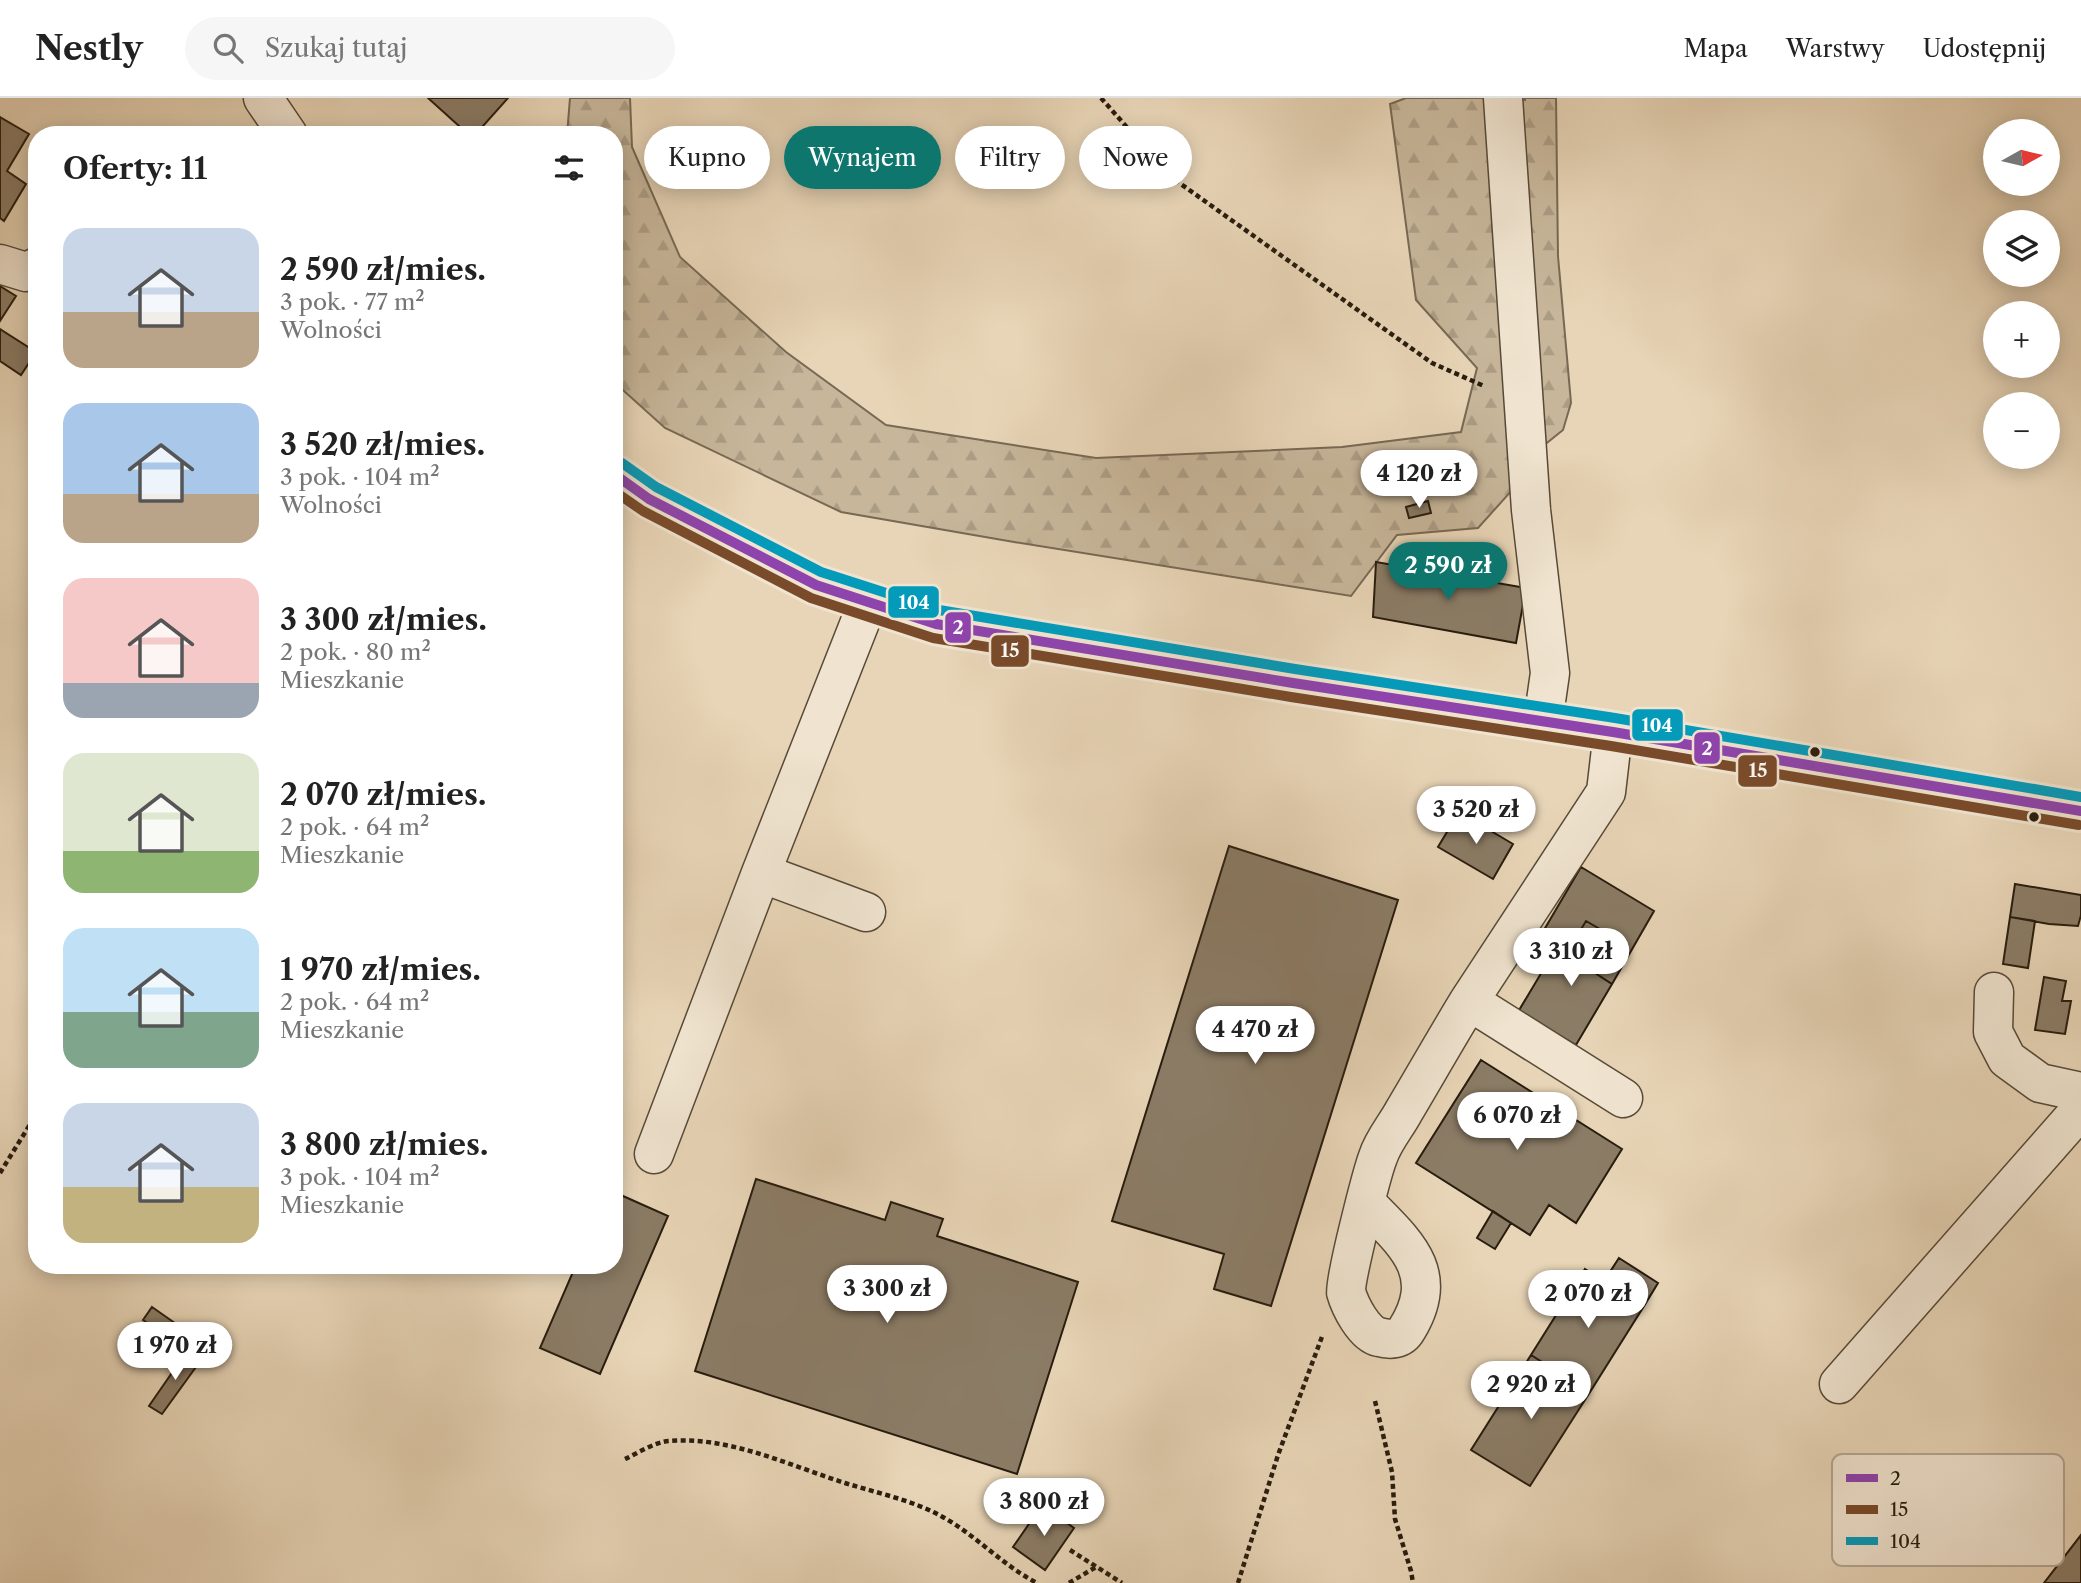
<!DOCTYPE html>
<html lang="pl">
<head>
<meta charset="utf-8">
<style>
	:root { --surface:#fff; --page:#f6f6f6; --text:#222; --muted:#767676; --line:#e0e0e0; --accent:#0f766e }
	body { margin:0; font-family:"Libre Caslon Text",serif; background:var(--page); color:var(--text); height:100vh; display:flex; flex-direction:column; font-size:26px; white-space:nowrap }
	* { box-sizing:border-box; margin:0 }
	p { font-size:23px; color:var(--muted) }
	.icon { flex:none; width:38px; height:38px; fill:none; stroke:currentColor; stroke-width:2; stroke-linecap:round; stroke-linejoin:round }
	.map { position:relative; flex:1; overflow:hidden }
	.side { position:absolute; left:28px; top:28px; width:595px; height:1148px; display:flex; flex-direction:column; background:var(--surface); border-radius:28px; box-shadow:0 4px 18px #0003 }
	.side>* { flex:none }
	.guide { position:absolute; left:644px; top:28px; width:665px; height:63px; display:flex; gap:14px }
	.needle { width:46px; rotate:82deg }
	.buttons { position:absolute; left:1983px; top:21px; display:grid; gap:14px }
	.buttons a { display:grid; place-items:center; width:77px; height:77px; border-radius:50%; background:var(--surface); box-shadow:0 4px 18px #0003; font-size:35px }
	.price { position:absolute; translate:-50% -60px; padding:0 16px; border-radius:24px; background:#fff; color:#222; font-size:23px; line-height:46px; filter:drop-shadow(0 2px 4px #0008) }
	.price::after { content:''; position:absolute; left:50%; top:42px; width:21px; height:16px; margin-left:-10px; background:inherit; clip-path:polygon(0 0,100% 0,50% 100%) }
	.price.on { background:var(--accent); color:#fff }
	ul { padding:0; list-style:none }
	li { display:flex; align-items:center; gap:21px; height:175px; padding:0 35px }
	li span { display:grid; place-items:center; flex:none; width:196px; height:140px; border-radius:21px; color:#555 }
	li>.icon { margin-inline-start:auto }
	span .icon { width:84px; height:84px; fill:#fffc; stroke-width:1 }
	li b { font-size:30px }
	h2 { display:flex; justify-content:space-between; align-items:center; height:84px; padding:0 35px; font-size:30px }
	.tag { padding:0 24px; border-radius:32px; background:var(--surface); box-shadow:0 4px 18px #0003; font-size:24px; line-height:63px }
	.tag.on { background:var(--accent); color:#fff }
	header { display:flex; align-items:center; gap:42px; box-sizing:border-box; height:98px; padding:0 35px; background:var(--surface); border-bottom:2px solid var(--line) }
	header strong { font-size:33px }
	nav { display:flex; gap:38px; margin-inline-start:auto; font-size:24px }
	.search { width:490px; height:63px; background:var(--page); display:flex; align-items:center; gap:18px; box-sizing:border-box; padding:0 24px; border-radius:38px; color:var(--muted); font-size:26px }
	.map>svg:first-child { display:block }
	.forest { fill:url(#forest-firs); stroke:#776954; stroke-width:2 }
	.building { fill:#8b7c66; stroke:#271c0e; stroke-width:2 }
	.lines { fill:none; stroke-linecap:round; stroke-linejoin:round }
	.minor-casing { stroke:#574a38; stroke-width:41 }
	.path { stroke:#271c0e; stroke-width:4.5; stroke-dasharray:5 3.5; stroke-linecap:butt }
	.minor { stroke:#f0e4d0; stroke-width:38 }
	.bus-1-casing { stroke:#f0e4d0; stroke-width:16 }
	.bus-2-casing { stroke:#f0e4d0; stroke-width:16 }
	.bus-3-casing { stroke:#f0e4d0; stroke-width:16 }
	.bus-1 { stroke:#8e44ad; stroke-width:10 }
	.bus-2 { stroke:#7a4b2a; stroke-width:10 }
	.bus-3 { stroke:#049bbb; stroke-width:10 }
	.bus-dot { fill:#271c0e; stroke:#f0e4d0; stroke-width:2.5 }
	.key { fill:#f0e4d0; stroke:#b4a896; stroke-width:2 }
	.key-label { font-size:19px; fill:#271c0e }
	.line-badge { stroke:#f0e4d0; stroke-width:2.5 }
	.badge-label { font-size:19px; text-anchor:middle; font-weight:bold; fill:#fff }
</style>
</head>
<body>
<header>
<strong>Nestly</strong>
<div class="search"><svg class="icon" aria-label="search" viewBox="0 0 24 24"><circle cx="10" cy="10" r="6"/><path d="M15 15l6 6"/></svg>Szukaj tutaj</div>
<nav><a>Mapa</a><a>Warstwy</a><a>Udostępnij</a></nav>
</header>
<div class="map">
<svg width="2081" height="1485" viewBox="0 0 2081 1485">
	<defs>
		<pattern id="forest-firs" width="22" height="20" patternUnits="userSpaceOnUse" patternTransform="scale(1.75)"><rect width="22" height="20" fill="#c7b69a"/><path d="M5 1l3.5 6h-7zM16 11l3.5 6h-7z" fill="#ab9c84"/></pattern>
	</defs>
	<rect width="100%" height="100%" fill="#e8d5b7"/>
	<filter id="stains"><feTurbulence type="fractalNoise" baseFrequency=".00286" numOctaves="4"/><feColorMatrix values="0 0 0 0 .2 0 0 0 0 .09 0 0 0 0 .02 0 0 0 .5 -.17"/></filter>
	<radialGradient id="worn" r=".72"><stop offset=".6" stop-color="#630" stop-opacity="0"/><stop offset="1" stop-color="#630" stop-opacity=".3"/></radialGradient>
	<path class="forest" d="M 570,0 L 630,0 L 632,49 L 680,159 L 786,254 L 886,327 L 1096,360 L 1342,349 L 1461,334 L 1477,270 L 1416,202 L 1390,6 L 1406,0 L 1516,0 L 1525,2 L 1525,0 L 1556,0 L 1558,158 L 1571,305 L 1563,332 L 1512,373 L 1514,390 L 1478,430 L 1397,437 L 1351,498 L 1014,444 L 841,414 L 665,330 L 614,284 L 614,37 L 567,37 Z"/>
	<path class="building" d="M 428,0 L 508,0 L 475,37 L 469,37 Z
		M 0,19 L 29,36 L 7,73 L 26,86 L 4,123 L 0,120 Z
		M 0,188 L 16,198 L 0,223 Z
		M 0,231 L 36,254 L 21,277 L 0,263 Z
		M 1428,403 L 1431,415 L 1409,420 L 1406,409 Z
		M 1376,464 L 1526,490 L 1516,545 L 1373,519 Z
		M 1459,714 L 1513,746 L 1493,781 L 1438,749 Z
		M 1229,748 L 1398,802 L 1271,1208 L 1214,1191 L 1224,1156 L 1112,1123 Z
		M 1581,769 L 1654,813 L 1612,886 L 1592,873 L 1612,838 L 1586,823 L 1556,873 L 1538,863 L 1534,849 Z
		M 2015,786 L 2081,797 L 2081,817 L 2078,828 L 2049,826 L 2010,819 Z
		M 2010,819 L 2035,823 L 2028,870 L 2003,866 Z
		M 1586,823 L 1612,838 L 1592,873 L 1612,886 L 1576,947 L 1518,914 L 1546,867 L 1556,873 Z
		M 2044,879 L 2066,883 L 2062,903 L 2071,903 L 2065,936 L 2035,932 Z
		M 1481,962 L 1622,1051 L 1576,1125 L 1549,1107 L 1530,1137 L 1416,1065 Z
		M 756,1081 L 885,1122 L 891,1104 L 943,1121 L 937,1138 L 1078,1184 L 1017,1376 L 695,1273 Z
		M 614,1094 L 668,1118 L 600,1276 L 540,1250 L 576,1167 L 614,1167 Z
		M 1493,1113 L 1511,1125 L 1495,1151 L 1477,1140 Z
		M 1619,1160 L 1658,1185 L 1644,1208 L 1604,1183 Z
		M 1585,1171 L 1644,1208 L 1590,1294 L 1531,1257 Z
		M 152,1209 L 209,1249 L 201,1262 L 143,1222 Z
		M 187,1253 L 201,1262 L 162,1316 L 149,1308 Z
		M 1531,1257 L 1590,1294 L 1530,1388 L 1471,1352 Z
		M 1042,1407 L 1074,1430 L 1045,1472 L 1013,1449 Z
		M 2081,1437 L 2081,1485 L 2044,1485 Z"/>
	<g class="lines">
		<g class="minor-casing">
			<path id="minor" d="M 263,0 L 288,37
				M 1503,0 L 1531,412 L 1550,575 L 1543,624
				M 0,166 L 26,174 L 37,169
				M 614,376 L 649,401 L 816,487 L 936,526 L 1293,585 L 1613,634 L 2081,713
				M 1613,634 L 1606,694 L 1469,903 L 1623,1000
				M 761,775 L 866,814
				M 1994,894 L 1993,934 L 2007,961 L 2040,985 L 2081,994
				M 654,1056 L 761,775 L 868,504
				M 1366,1105 C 1405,1145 1442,1174 1407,1231 C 1401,1242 1390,1242 1379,1239 C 1364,1236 1350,1208 1346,1194 C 1344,1185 1372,1074 1378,1059 C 1383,1043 1396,1028 1404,1013 C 1426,976 1447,939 1469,903
				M 1839,1286 L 2081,1011"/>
		</g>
		<path class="path" d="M 1101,0 L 1171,79 L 1432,265 L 1484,288
			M 0,1075 L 37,1015
			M 1375,1303 L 1392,1374 L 1395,1421 L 1411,1473 L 1413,1485
			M 625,1361 C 638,1355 655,1344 669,1343 C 729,1338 788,1367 845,1385 C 877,1395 912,1402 941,1418 C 976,1437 1002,1467 1037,1485
			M 1070,1452 L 1122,1485
			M 1069,1485 L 1096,1469
			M 1238,1485 L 1278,1357 L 1323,1236"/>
		<use href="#minor" class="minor"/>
		<g class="bus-1-casing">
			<path id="bus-1" d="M 614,376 L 649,401 L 816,487 L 936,526 L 1293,585 L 1613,634 L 2081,713"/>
		</g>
		<g class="bus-2-casing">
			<path id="bus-2" d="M 614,393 L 643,413 L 811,500 L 933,540 L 1291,599 L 1611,648 L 2079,727"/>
		</g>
		<g class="bus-3-casing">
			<path id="bus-3" d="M 622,365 L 656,389 L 821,474 L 939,512 L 1295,571 L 1615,620 L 2081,699"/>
		</g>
		<use href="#bus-1" class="bus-1"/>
		<use href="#bus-2" class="bus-2"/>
		<use href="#bus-3" class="bus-3"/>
	</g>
	<g class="bus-dot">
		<circle cx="1815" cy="654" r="6"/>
		<circle cx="2034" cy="719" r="6"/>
	</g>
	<rect x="1832" y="1356" width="232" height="112" rx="10" class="key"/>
	<rect x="1846" y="1376" width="32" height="8" fill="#8e44ad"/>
	<rect x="1846" y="1407" width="32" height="9" fill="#7a4b2a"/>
	<rect x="1846" y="1439" width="32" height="8" fill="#049bbb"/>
	<g class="key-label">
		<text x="1890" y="1387">2</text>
		<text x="1890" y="1418">15</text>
		<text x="1890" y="1450">104</text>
	</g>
	<g class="line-badge">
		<rect x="887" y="487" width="53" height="34" rx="7" fill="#049bbb"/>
		<rect x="944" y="513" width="28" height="33" rx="7" fill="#8e44ad"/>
		<rect x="990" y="536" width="40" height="34" rx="7" fill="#7a4b2a"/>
		<rect x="1631" y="610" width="53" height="34" rx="7" fill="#049bbb"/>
		<rect x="1693" y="633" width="28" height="34" rx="7" fill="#8e44ad"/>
		<rect x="1737" y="656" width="41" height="34" rx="7" fill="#7a4b2a"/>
	</g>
	<g class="badge-label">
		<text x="914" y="511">104</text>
		<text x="958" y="536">2</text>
		<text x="1010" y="559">15</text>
		<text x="1657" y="634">104</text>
		<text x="1707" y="657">2</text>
		<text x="1758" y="679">15</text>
	</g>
	<rect width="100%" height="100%" filter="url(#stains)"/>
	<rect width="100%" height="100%" fill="url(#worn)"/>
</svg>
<div class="buttons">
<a><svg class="needle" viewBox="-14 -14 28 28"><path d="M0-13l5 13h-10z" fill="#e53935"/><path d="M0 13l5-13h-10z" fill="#767676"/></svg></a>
<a><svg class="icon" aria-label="layers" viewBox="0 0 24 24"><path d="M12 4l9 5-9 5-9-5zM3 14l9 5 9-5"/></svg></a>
<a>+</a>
<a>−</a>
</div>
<b class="price" style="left:1419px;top:412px">4 120 zł</b>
<b class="price on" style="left:1448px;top:504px">2 590 zł</b>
<b class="price" style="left:1476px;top:748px">3 520 zł</b>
<b class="price" style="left:1571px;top:890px">3 310 zł</b>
<b class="price" style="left:1255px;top:968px">4 470 zł</b>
<b class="price" style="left:1517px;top:1054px">6 070 zł</b>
<b class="price" style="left:887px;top:1227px">3 300 zł</b>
<b class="price" style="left:1588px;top:1232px">2 070 zł</b>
<b class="price" style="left:175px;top:1284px">1 970 zł</b>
<b class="price" style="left:1531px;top:1323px">2 920 zł</b>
<b class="price" style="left:1044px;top:1440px">3 800 zł</b>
<div class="guide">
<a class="tag">Kupno</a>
<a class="tag on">Wynajem</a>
<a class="tag">Filtry</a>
<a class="tag">Nowe</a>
</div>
<section class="side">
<h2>Oferty: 11<svg class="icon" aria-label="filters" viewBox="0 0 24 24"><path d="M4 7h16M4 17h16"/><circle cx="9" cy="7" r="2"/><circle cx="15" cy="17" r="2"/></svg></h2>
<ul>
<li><span style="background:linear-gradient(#c9d6e8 60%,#b9a48a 0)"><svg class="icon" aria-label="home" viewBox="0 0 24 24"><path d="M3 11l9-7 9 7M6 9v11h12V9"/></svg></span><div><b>2 590 zł/mies.</b><p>3 pok. · 77 m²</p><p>Wolności</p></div></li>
<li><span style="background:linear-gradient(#a9c7e8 65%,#b9a48a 0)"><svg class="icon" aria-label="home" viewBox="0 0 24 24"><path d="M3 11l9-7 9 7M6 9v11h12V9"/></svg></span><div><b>3 520 zł/mies.</b><p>3 pok. · 104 m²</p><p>Wolności</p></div></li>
<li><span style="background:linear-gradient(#f6c9c9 75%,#9aa5b1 0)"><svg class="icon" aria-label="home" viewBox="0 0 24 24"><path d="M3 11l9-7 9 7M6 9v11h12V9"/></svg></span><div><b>3 300 zł/mies.</b><p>2 pok. · 80 m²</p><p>Mieszkanie</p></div></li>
<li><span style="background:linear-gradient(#dfe7d0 70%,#8fb573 0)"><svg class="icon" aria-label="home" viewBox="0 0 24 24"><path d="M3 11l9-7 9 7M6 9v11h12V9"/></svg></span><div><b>2 070 zł/mies.</b><p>2 pok. · 64 m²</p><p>Mieszkanie</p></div></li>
<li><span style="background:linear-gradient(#bfe0f5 60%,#7fa58c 0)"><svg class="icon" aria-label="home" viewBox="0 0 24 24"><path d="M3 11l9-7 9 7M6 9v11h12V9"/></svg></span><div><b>1 970 zł/mies.</b><p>2 pok. · 64 m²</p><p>Mieszkanie</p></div></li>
<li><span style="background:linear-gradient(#c9d6e8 60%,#c2b280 0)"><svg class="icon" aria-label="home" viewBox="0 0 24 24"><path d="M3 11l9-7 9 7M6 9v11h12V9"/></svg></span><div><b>3 800 zł/mies.</b><p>3 pok. · 104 m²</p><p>Mieszkanie</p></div></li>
</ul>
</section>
</div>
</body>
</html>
